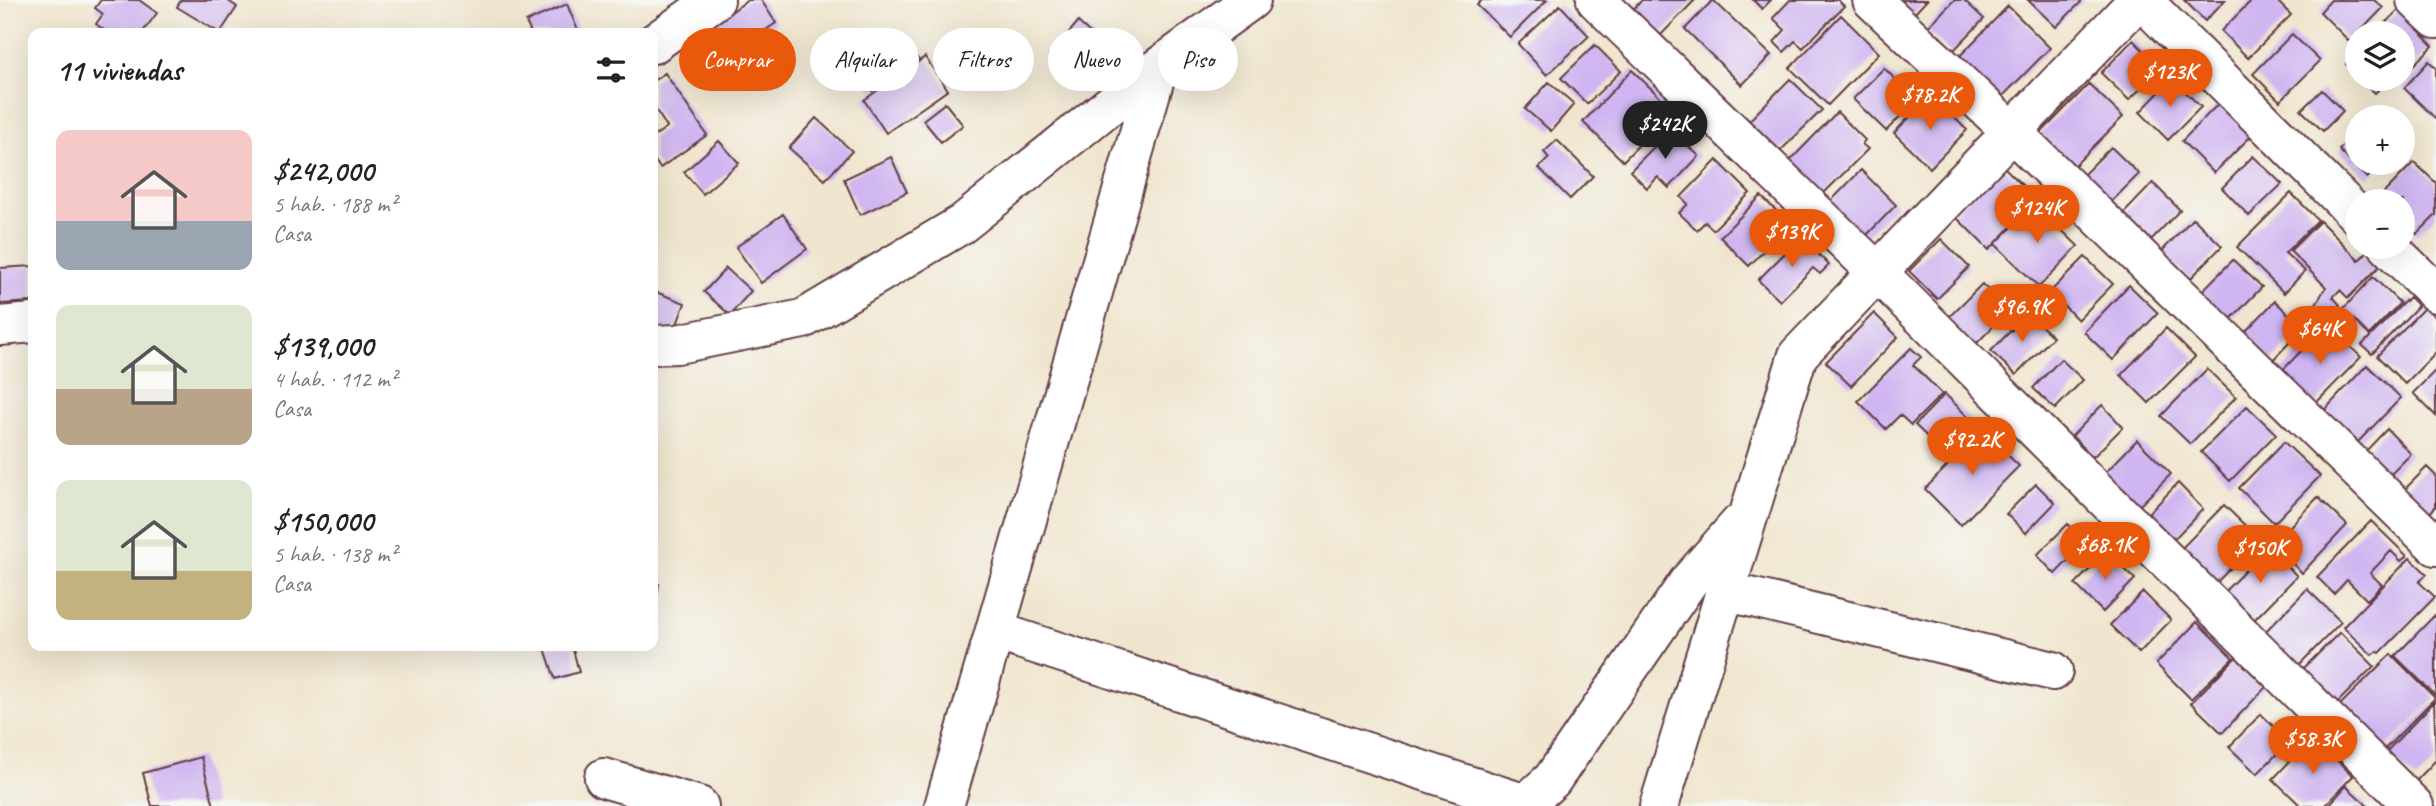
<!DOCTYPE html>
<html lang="es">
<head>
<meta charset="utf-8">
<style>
	:root { --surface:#fff; --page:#f6f6f6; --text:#222; --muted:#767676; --accent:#ea580c }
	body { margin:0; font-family:Caveat,sans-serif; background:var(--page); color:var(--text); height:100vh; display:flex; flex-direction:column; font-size:26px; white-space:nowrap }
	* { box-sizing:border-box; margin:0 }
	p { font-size:23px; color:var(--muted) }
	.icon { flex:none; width:38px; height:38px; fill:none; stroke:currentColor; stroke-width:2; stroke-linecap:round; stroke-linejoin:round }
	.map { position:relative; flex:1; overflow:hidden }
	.sheet { position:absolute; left:28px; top:28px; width:630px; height:623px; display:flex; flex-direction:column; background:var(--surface); border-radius:14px; box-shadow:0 7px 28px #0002 }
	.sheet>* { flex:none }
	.hud { position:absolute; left:679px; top:28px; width:665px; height:63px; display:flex; gap:14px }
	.buttons { position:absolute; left:2345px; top:21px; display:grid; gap:14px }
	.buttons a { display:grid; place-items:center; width:70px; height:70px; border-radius:50%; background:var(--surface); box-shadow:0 7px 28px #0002; font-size:35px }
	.price { position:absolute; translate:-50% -60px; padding:0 16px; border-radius:24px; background:var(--accent); color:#fff; font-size:23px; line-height:46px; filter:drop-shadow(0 2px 4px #0008) }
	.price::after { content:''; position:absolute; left:50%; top:42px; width:21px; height:16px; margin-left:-10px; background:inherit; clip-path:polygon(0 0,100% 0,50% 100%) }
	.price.current { background:#222; color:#fff }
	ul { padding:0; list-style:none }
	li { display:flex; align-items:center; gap:21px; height:175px; padding:0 28px }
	li span { display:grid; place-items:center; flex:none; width:196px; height:140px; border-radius:14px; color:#555 }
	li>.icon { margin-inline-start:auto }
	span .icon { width:84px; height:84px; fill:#fffc; stroke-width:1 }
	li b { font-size:30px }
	h2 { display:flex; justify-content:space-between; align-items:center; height:84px; padding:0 28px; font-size:30px }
	.tag { padding:0 24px; border-radius:32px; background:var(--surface); box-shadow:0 7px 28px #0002; font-size:24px; line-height:63px }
	.tag.current { background:var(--accent); color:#fff }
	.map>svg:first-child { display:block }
	.building { fill:#cfb5f1 }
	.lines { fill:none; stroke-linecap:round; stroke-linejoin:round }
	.minor-casing { stroke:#633d44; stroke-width:42 }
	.minor { stroke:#fff; stroke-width:38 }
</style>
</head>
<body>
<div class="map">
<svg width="2436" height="806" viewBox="0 0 2436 806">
	<rect width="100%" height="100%" fill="#f6f6f2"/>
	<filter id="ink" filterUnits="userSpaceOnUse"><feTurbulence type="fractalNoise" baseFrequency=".0143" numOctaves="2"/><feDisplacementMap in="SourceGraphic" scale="14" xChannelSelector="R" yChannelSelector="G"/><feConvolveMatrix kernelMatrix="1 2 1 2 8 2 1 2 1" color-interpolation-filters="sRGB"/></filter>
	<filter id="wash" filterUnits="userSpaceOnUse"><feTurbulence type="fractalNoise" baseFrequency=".00686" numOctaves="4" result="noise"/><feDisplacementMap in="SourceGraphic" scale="28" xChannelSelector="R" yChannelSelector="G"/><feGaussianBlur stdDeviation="1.57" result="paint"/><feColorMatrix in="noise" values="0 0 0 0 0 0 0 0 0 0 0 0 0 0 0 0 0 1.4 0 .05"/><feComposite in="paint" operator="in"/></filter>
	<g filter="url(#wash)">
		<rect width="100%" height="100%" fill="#f0e6cf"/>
		<g id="blocks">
			<path class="building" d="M 101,0 L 139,0 L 157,13 L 142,33 L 108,33 L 96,24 L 103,14 L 95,8 Z
				M 181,0 L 227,0 L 237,7 L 220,33 L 177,7 Z
				M 748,0 L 761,0 L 776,23 L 721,61 L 702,33 Z
				M 1482,0 L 1547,0 L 1510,37 L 1477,5 Z
				M 1642,0 L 1695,0 L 1654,42 L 1627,16 Z
				M 1713,0 L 1771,55 L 1742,85 L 1685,29 Z
				M 1753,0 L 1771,0 L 1762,9 Z
				M 1790,0 L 1838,0 L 1844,6 L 1803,48 L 1795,41 L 1784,52 L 1774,42 L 1785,30 L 1773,18 Z
				M 1900,0 L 1927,0 L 1914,14 Z
				M 1954,0 L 1964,0 L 1984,19 L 1951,53 L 1926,29 Z
				M 2028,0 L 2083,0 L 2056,27 Z
				M 2184,0 L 2225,0 L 2205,21 Z
				M 2252,0 L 2276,0 L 2291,15 L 2248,58 L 2221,31 Z
				M 2331,0 L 2374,0 L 2383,8 L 2350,42 L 2320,12 Z
				M 567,4 L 579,33 L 531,33 L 526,22 Z
				M 2404,4 L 2429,28 L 2422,35 L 2433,46 L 2406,72 L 2403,69 L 2403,33 L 2376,33 Z
				M 1560,5 L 1589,36 L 1547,75 L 1518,44 Z
				M 2008,6 L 2050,48 L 1997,102 L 1955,61 Z
				M 1841,15 L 1879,53 L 1828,105 L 1790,68 Z
				M 1078,22 L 1099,41 L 1069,74 L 1049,56 Z
				M 2292,34 L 2320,61 L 2280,101 L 2253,74 Z
				M 2133,40 L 2161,68 L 2129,100 L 2101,73 Z
				M 908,44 L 918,59 L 872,91 L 862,77 Z
				M 1595,45 L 1621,71 L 1587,104 L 1561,78 Z
				M 2357,52 L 2357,76 L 2346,64 Z
				M 925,57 L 948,90 L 886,133 L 864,100 Z
				M 2429,61 L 2436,68 L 2436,119 L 2404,88 Z
				M 1884,68 L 1916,100 L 1886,131 L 1853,99 Z
				M 1632,70 L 1673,110 L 1623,161 L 1583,122 Z
				M 665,73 L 707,135 L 660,168 L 653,158 L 653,137 L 667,127 L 653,106 L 653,81 Z
				M 1790,79 L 1822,110 L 1774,157 L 1743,127 Z
				M 2172,79 L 2201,107 L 2168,140 L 2140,112 Z
				M 2360,79 L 2389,79 L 2375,93 Z
				M 1549,82 L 1574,104 L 1551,131 L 1525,109 Z
				M 2089,84 L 2123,117 L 2073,167 L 2040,134 Z
				M 2322,90 L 2343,111 L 2323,131 L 2301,110 Z
				M 1931,95 L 1967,130 L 1930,168 L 1894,133 Z
				M 2220,102 L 2253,134 L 2214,173 L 2182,141 Z
				M 945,103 L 963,125 L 941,142 L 923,120 Z
				M 1837,112 L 1865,140 L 1862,144 L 1868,149 L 1816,201 L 1783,168 Z
				M 816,118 L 852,151 L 825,180 L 789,148 Z
				M 1671,130 L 1699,156 L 1669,188 L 1658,177 L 1647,188 L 1630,171 Z
				M 2357,131 L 2357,163 L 2382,163 L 2367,178 L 2339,150 Z
				M 1557,140 L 1593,176 L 1570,199 L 1539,168 L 1549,158 L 1544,152 Z
				M 719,141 L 739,163 L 703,194 L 684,172 Z
				M 2111,147 L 2139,174 L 2110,203 L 2082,176 Z
				M 2253,156 L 2282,184 L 2249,216 L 2222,188 Z
				M 891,157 L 907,192 L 860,215 L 844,179 Z
				M 1717,160 L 1750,193 L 1713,230 L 1705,222 L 1697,230 L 1679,213 L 1688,204 L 1681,197 Z
				M 2414,162 L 2436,183 L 2436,215 L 2417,234 L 2403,220 L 2403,201 L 2383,201 L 2379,198 Z
				M 2002,165 L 2037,200 L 1989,250 L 1953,214 Z
				M 1861,170 L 1896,205 L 1861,241 L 1826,206 Z
				M 2153,183 L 2180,210 L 2151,240 L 2142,231 L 2137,237 L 2127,227 L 2132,222 L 2124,213 Z
				M 2291,193 L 2318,220 L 2285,253 L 2305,271 L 2284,293 L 2237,247 Z
				M 1761,196 L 1790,224 L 1749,266 L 1720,237 Z
				M 2035,204 L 2078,246 L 2039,287 L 1995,244 Z
				M 783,214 L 807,249 L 761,283 L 736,247 Z
				M 2193,218 L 2222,246 L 2190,279 L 2162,251 Z
				M 2320,221 L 2359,260 L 2368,251 L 2381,265 L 2348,298 L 2340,290 L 2333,297 L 2340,305 L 2322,323 L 2311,312 L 2326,287 L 2290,251 Z
				M 1801,237 L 1829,265 L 1820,274 L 1813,268 L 1780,301 L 1758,280 Z
				M 1941,239 L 1969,267 L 1937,299 L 1909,271 Z
				M 2085,257 L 2113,284 L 2078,320 L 2050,292 Z
				M 2233,260 L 2262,287 L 2230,320 L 2201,292 Z
				M 33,266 L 33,302 L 0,304 L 0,268 Z
				M 726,268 L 751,291 L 730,315 L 704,292 Z
				M 2373,277 L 2400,303 L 2369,335 L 2343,309 Z
				M 1982,284 L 2009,310 L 1974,346 L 1946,320 Z
				M 2129,285 L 2158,313 L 2113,360 L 2084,332 Z
				M 653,291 L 685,303 L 674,332 L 653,325 Z
				M 2409,297 L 2418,306 L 2372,354 L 2362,345 Z
				M 2275,301 L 2303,328 L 2271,362 L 2243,334 Z
				M 2425,307 L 2436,318 L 2436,352 L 2405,384 L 2377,356 Z
				M 1874,313 L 1898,337 L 1851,386 L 1826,362 Z
				M 2028,313 L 2053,337 L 2016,375 L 1991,351 Z
				M 2327,324 L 2361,357 L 2312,407 L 2278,375 Z
				M 2166,328 L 2195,357 L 2149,403 L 2121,375 Z
				M 1911,348 L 1921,357 L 1913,365 L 1942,394 L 1911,425 L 1900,415 L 1886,429 L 1858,401 Z
				M 2061,359 L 2083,380 L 2055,409 L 2033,388 Z
				M 2367,365 L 2401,398 L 2352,448 L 2319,416 Z
				M 2207,369 L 2236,397 L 2190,444 L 2161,416 Z
				M 2436,370 L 2436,416 L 2413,393 Z
				M 1945,394 L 1972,421 L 1942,451 L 1915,425 Z
				M 2102,405 L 2123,427 L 2093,457 L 2072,436 Z
				M 2247,406 L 2276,434 L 2230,481 L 2201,452 Z
				M 2387,429 L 2411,454 L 2387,478 L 2363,454 Z
				M 1982,430 L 2019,466 L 1961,525 L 1925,489 Z
				M 2137,440 L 2171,474 L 2138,507 L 2104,474 Z
				M 2284,442 L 2320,476 L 2274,523 L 2239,488 Z
				M 2427,467 L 2436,476 L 2436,506 L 2428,515 L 2403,491 Z
				M 2178,483 L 2203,509 L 2174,539 L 2148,514 Z
				M 2036,484 L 2055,503 L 2026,533 L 2006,514 Z
				M 2318,497 L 2347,525 L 2302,573 L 2273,544 Z
				M 2224,505 L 2259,539 L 2214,585 L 2179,551 Z
				M 2371,521 L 2407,556 L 2401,561 L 2391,551 L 2370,573 L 2382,585 L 2367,600 L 2347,580 L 2334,594 L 2317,577 Z
				M 2068,524 L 2086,542 L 2055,574 L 2037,555 Z
				M 2268,547 L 2297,576 L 2252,622 L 2222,594 Z
				M 2107,552 L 2135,579 L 2103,612 L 2075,584 Z
				M 2410,558 L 2427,574 L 2419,582 L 2435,597 L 2380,653 L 2377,651 L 2372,655 L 2343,627 Z
				M 653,583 L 659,584 L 654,617 L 653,616 Z
				M 2307,589 L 2341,622 L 2292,672 L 2258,639 Z
				M 2143,592 L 2171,620 L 2139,653 L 2110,625 Z
				M 2436,614 L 2436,696 L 2395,656 Z
				M 2197,622 L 2233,658 L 2191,699 L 2156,664 Z
				M 2340,632 L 2374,666 L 2331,709 L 2297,675 Z
				M 552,646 L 572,646 L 579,672 L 555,679 L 545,648 Z
				M 2391,654 L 2435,698 L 2382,752 L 2337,708 Z
				M 2236,657 L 2266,687 L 2222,733 L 2191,703 Z
				M 2434,702 L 2436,760 L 2416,781 L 2386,752 Z
				M 2261,714 L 2289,742 L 2257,774 L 2229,747 Z
				M 2313,737 L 2353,776 L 2324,806 L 2301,806 L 2273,779 Z
				M 201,757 L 214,806 L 152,806 L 143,773 Z
				M 2346,786 L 2368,806 L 2328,806 Z"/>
		</g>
	</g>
	<g filter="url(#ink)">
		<use href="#blocks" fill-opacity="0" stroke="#633d44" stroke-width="2"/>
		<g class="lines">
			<g class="minor-casing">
				<path id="minor" d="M 1596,0 L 1877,272 L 2414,806
					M 1872,0 L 2012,132 L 2436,546
					M 2142,0 L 2357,215
					M 2416,0 L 2436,19
					M 653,44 L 715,0
					M 2389,247 L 2436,293
					M 0,326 L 33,323
					M 653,345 L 677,344 L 803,319 L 962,224 L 1145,77 L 1251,0
					M 1725,591 L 2053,671
					M 995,631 L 1532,806
					M 604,778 L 699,806
					M 944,806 L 1158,68
					M 1523,806 L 1552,780 L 1689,581 L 1740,523
					M 1659,806 L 1798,355 L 2138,0"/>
			</g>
			<use href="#minor" class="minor"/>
		</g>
	</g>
</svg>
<div class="buttons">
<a><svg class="icon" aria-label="layers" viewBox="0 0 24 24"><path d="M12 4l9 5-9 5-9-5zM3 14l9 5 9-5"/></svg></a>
<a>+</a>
<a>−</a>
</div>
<b class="price" style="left:2170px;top:109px">$123K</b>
<b class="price" style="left:1930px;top:132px">$78.2K</b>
<b class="price current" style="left:1665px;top:161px">$242K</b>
<b class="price" style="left:2037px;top:245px">$124K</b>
<b class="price" style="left:1792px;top:269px">$139K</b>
<b class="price" style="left:2022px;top:344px">$96.9K</b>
<b class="price" style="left:2320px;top:366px">$64K</b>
<b class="price" style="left:1972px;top:477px">$92.2K</b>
<b class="price" style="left:2105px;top:582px">$68.1K</b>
<b class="price" style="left:2260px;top:585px">$150K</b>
<b class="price" style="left:2313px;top:776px">$58.3K</b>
<div class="hud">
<a class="tag current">Comprar</a>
<a class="tag">Alquilar</a>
<a class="tag">Filtros</a>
<a class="tag">Nuevo</a>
<a class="tag">Piso</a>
</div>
<section class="sheet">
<h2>11 viviendas<svg class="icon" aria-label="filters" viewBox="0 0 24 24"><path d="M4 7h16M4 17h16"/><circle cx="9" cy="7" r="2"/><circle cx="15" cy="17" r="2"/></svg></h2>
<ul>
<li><span style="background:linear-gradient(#f6c9c9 65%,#9aa5b1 0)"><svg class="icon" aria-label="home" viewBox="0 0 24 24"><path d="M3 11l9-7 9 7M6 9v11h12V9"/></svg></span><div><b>$242,000</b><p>5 hab. · 188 m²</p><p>Casa</p></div></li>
<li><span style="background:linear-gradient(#dfe7d0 60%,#b9a48a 0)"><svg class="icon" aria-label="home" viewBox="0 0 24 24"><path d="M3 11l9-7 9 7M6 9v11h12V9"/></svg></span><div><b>$139,000</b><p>4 hab. · 112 m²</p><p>Casa</p></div></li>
<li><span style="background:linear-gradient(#dfe7d0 65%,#c2b280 0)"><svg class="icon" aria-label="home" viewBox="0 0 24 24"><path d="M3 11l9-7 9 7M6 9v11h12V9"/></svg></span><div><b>$150,000</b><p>5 hab. · 138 m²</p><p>Casa</p></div></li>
</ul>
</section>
</div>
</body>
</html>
